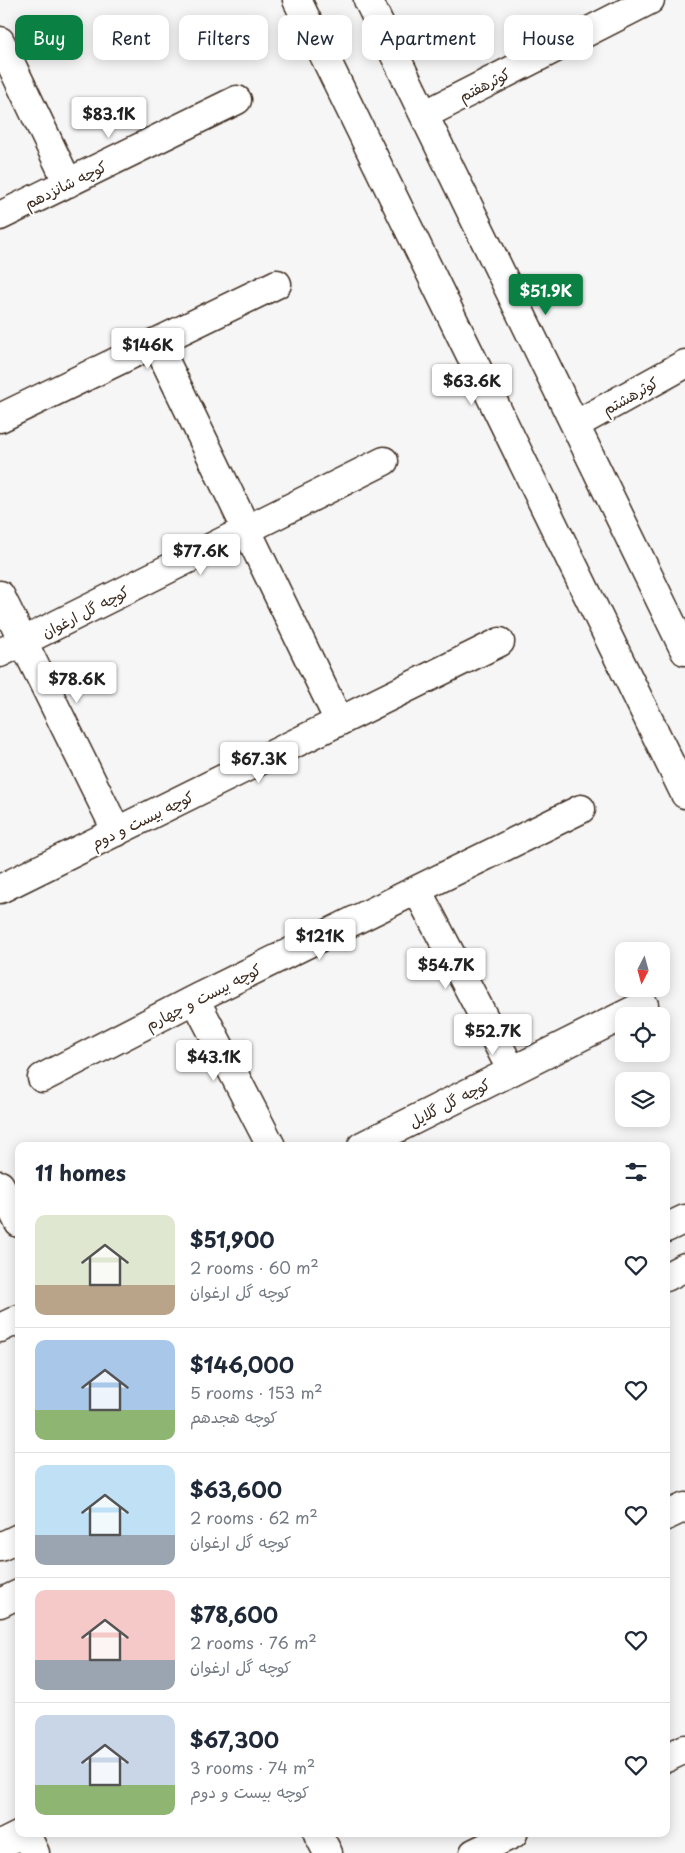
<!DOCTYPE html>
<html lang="en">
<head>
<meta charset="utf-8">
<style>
	:root { --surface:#fff; --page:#f6f6f7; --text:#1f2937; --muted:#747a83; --line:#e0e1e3; --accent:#0b8043 }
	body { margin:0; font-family:"Playpen Sans","Playpen Sans Arabic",sans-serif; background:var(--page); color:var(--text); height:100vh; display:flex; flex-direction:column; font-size:19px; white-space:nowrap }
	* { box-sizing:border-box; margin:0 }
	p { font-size:16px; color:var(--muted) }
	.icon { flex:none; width:28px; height:28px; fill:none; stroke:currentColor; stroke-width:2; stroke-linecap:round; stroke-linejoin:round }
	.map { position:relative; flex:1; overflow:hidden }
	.sheet { position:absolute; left:15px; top:1142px; width:655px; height:695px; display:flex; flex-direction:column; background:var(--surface); border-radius:10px; box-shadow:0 2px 12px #0003 }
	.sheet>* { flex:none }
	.hud { position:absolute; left:15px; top:15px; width:655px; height:45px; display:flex; gap:10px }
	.needle { width:32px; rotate:186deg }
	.buttons { position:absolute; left:615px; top:942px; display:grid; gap:10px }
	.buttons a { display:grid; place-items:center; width:55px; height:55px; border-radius:10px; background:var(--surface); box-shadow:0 2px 12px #0003; font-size:25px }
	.price { position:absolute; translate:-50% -42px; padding:0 11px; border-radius:5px; background:#fff; color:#222; font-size:16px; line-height:32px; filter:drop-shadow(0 1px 2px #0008) }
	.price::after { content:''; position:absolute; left:50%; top:30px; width:15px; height:11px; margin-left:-8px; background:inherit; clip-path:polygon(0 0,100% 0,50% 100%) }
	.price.on { background:var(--accent); color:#fff }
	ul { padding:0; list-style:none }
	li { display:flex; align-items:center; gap:15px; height:125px; padding:0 20px }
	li+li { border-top:1px solid var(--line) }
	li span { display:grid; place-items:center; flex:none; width:140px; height:100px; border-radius:10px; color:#555 }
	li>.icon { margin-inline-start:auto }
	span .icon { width:60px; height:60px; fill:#fffc; stroke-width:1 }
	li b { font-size:21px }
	h2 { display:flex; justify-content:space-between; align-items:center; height:60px; padding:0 20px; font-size:21px }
	.pill { padding:0 18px; border-radius:10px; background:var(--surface); box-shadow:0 2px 12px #0003; font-size:18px; line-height:45px }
	.pill.on { background:var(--accent); color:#fff }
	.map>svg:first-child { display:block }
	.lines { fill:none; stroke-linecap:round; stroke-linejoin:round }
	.minor-casing { stroke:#3b2a1e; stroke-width:31 }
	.minor { stroke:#fff; stroke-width:28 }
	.labels { text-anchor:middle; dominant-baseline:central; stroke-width:4; stroke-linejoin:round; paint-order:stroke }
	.street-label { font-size:15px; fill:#3b2a1e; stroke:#fff }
</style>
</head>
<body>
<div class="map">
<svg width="685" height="1853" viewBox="0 0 685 1853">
	<rect width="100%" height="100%" fill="#f7f6f6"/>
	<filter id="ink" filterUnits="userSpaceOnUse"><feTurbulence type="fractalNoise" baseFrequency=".02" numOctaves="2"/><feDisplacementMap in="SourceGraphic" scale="10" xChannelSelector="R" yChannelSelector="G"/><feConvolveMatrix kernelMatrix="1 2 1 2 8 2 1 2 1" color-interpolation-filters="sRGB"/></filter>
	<g filter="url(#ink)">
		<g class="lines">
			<g class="minor-casing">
				<path id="minor" d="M 297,0 L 685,794
					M 368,0 L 685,651
					M 0,41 L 68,183
					M 424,115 L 650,0
					M 0,216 L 237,100
					M 156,342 L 339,721
					M 0,418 L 277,284
					M 575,425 L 685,364
					M 0,595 L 117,832
					M 0,653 L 384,461
					M 0,889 L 500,642
					M 417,890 L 512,1071
					M 195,999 L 271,1146
					M 42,1078 L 195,999 L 581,809
					M 362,1146 L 644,1005
					M 0,1185 L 19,1223
					M 666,1228 L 685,1219
					M 666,1277 L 685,1267
					M 0,1328 L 19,1319
					M 666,1516 L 685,1507
					M 0,1547 L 19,1538
					M 0,1603 L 19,1594
					M 666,1758 L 685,1749
					M 26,1834 L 35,1853
					M 318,1834 L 328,1853
					M 0,1845 L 22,1834
					M 474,1853 L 513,1834"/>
			</g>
			<use href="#minor" class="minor"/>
		</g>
	</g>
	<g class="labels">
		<g class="street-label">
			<text transform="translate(484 84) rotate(-27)">کوثرهفتم</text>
			<text transform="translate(65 184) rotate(-26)">کوچه شانزدهم</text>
			<text transform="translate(630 395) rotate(-29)">کوثرهشتم</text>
			<text transform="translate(85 611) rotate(-27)">کوچه گل ارغوان</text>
			<text transform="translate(142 819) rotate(-26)">کوچه بیست و دوم</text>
			<text transform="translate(203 996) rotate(-27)">کوچه بیست و چهارم</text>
			<text transform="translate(449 1102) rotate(-27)">کوچه گل گلایل</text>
		</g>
	</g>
</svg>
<div class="buttons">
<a><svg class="needle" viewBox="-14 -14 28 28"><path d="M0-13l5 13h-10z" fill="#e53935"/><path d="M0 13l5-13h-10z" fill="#747a83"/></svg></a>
<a><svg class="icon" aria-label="locate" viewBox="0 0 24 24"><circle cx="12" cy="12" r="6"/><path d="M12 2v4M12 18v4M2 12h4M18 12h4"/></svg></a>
<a><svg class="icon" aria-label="layers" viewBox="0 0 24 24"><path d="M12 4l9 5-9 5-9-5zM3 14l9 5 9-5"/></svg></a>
</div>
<b class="price" style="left:109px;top:139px">$83.1K</b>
<b class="price on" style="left:546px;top:316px">$51.9K</b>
<b class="price" style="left:148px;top:370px">$146K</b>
<b class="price" style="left:472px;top:406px">$63.6K</b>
<b class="price" style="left:201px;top:576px">$77.6K</b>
<b class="price" style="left:77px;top:704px">$78.6K</b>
<b class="price" style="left:259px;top:784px">$67.3K</b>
<b class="price" style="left:320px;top:961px">$121K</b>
<b class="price" style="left:446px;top:990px">$54.7K</b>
<b class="price" style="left:493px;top:1056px">$52.7K</b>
<b class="price" style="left:214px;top:1082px">$43.1K</b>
<div class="hud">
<a class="pill on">Buy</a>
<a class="pill">Rent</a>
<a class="pill">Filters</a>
<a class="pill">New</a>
<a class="pill">Apartment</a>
<a class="pill">House</a>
</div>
<section class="sheet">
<h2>11 homes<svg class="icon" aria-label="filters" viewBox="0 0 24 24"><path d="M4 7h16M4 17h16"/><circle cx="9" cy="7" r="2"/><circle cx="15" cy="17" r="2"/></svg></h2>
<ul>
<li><span style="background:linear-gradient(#dfe7d0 70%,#b9a48a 0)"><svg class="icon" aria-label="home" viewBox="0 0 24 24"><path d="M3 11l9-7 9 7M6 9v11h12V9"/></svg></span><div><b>$51,900</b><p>2 rooms · 60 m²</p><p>کوچه گل ارغوان</p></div><svg class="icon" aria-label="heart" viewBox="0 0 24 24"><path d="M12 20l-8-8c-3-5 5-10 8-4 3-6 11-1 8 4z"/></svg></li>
<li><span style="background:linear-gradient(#a9c7e8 70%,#8fb573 0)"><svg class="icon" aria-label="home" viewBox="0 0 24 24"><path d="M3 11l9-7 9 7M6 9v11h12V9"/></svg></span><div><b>$146,000</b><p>5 rooms · 153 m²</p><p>کوچه هجدهم</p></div><svg class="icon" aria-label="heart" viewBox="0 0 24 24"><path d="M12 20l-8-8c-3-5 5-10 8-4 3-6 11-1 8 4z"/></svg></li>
<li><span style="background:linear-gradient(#bfe0f5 70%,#9aa5b1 0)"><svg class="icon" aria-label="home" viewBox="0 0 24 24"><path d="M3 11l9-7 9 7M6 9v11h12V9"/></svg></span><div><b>$63,600</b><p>2 rooms · 62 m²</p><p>کوچه گل ارغوان</p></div><svg class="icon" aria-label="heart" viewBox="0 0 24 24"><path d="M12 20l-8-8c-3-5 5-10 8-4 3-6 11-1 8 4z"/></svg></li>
<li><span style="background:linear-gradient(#f6c9c9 70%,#9aa5b1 0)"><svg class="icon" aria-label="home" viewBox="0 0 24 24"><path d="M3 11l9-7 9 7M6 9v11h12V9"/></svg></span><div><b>$78,600</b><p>2 rooms · 76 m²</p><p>کوچه گل ارغوان</p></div><svg class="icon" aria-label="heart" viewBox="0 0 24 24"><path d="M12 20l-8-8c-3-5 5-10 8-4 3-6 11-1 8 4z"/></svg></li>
<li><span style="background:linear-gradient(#c9d6e8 70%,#8fb573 0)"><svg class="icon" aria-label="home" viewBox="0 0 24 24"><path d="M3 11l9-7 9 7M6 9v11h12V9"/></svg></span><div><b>$67,300</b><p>3 rooms · 74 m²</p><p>کوچه بیست و دوم</p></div><svg class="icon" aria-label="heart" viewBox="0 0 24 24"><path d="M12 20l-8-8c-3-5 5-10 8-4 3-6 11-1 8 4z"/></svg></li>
</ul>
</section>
</div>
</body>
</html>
